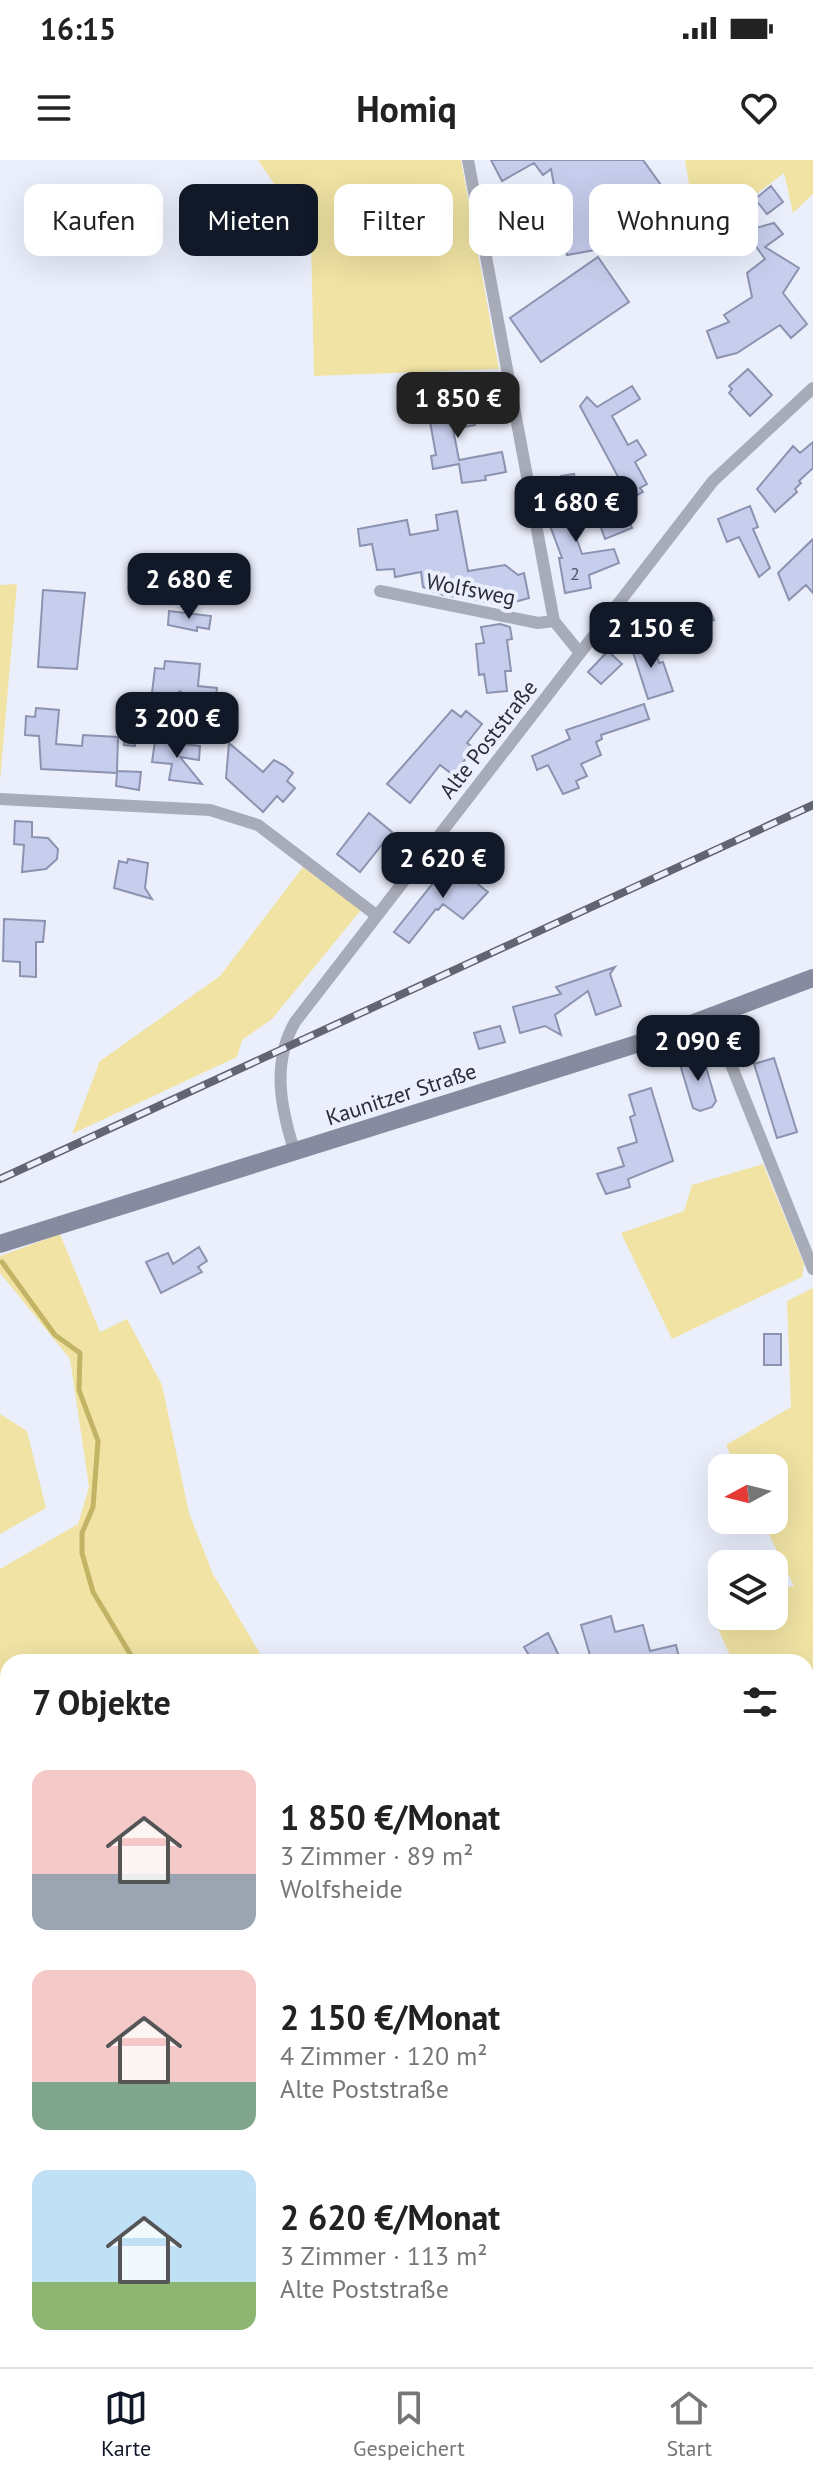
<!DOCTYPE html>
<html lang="de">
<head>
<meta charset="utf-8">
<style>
	:root { --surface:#fff; --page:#f2f2f2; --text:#222; --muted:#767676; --line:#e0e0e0; --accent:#111827 }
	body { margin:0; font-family:"PT Sans",sans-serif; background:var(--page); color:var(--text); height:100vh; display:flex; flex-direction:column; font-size:30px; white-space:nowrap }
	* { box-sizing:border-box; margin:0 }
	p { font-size:26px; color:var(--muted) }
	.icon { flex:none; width:44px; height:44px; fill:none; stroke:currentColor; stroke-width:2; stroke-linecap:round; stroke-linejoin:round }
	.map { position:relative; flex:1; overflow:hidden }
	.drawer { position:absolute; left:0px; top:1494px; width:814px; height:714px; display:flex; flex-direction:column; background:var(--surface); border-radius:24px 24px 0 0; box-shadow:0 8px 32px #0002 }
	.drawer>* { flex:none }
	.hud { position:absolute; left:24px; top:24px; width:766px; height:72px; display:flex; gap:16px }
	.needle { width:52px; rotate:263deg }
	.buttons { position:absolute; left:708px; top:1294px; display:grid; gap:16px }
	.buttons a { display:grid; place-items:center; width:80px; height:80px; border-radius:16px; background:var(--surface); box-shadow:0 8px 32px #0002; font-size:40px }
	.price { position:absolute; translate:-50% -68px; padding:0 18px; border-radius:16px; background:var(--accent); color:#fff; font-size:26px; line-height:52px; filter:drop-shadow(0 2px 4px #0008) }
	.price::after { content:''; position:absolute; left:50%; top:48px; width:24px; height:18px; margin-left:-12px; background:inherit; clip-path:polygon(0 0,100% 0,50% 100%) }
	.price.selected { background:#222; color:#fff }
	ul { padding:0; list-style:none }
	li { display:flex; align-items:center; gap:24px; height:200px; padding:0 32px }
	li span { display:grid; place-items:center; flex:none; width:224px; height:160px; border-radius:16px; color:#555 }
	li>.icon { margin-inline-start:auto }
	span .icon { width:96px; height:96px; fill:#fffc; stroke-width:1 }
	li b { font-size:34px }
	h2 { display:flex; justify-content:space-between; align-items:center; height:96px; padding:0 32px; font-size:34px }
	.chip { padding:0 28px; border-radius:16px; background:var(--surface); box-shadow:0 8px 32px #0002; font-size:28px; line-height:72px }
	.chip.selected { background:var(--accent); color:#fff }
	.status { display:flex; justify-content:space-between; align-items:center; height:56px; padding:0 40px; background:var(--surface); direction:ltr }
	.status svg { height:22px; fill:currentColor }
	header { display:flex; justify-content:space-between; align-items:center; height:104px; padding:0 32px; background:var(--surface); font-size:36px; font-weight:800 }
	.menu { display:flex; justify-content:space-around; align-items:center; height:112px; border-top:2px solid var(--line); background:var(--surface); font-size:22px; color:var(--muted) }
	.menu a { display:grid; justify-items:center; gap:4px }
	.menu .selected { color:var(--accent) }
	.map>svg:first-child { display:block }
	.green { fill:#f0e3a4 }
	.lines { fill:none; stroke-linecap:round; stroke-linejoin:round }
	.stream { stroke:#c2b365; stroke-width:5 }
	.building { fill:#c7ceed; stroke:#8c93b0; stroke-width:2 }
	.street { stroke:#a8acb9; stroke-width:12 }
	.secondary { stroke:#868b9f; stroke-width:18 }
	.rail-casing { stroke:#626571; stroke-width:8 }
	.rail { stroke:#ebeffc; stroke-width:5; stroke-dasharray:15; stroke-linecap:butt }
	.labels { text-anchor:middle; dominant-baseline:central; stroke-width:8; stroke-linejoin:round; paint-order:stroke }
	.number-label { font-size:18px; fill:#515566 }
	.street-label { font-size:22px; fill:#2a2d39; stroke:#ebeffc }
</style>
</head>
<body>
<div class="status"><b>16:15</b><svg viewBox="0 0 49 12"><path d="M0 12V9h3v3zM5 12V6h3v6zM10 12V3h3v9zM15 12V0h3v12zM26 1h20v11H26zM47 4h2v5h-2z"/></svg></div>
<header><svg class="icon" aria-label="menu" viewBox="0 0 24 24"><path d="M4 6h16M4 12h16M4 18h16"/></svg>Homiq<svg class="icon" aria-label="heart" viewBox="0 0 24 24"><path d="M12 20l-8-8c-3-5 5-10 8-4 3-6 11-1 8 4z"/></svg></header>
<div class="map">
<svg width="813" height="2207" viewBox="0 0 813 2207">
	<rect width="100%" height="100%" fill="#ebeffc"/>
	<path class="green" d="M 258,0 L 461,0 L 499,209 L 314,216 L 311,79 Z
		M 685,0 L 813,0 L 813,34 L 793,53 L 784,13 L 698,79 Z
		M 17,424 L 0,621 L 0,425 Z
		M 303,707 L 361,750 L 272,859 L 242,880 L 237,897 L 72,974 L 100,901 L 220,816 Z
		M 763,1004 L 804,1104 L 802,1117 L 672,1179 L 621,1073 L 684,1051 L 692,1025 Z
		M 60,1074 L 100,1172 L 127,1159 L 162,1225 L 189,1353 L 213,1414 L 265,1502 L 8,1502 L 8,1701 L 0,1694 L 0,1409 L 78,1364 L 89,1327 L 70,1199 L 0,1113 L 0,1096 Z
		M 813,1128 L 813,2207 L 701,2207 L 701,2200 L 806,2200 L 806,1502 L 733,1502 L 707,1444 L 722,1441 L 722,1456 L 774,1456 L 774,1430 L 794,1426 L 762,1360 L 774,1360 L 774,1308 L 737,1308 L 726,1285 L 791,1247 L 787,1141 Z
		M 0,1254 L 27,1271 L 46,1348 L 0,1374 Z
		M 8,1927 L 8,2067 L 0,2055 L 0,1933 Z
		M 0,2082 L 8,2093 L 8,2200 L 81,2200 L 85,2207 L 0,2207 Z
		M 101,2200 L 303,2200 L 288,2207 L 105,2207 Z
		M 314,2200 L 499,2200 L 502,2207 L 318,2207 Z"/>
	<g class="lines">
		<path class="stream" d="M 2,1102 L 55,1175 L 80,1193 L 79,1230 L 98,1281 L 93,1347 L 82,1373 L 82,1393 L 93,1432 L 135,1502
			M 698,2200 L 698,2207"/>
	</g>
	<path class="building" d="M 491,0 L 643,0 L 663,28 L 666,44 L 601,89 L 567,95 L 551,9 L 543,15 L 534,3 L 502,21 Z
		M 771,26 L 783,42 L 767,54 L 755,39 Z
		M 774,63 L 783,74 L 765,87 L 799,108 L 783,133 L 807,164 L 791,178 L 780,165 L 737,193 L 717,198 L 707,171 L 729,162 L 724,155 L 752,137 L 747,113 L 765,99 L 745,71 Z
		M 598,97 L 629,142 L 541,202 L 510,158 Z
		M 748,209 L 772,235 L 750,256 L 729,233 L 732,229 L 729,226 Z
		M 632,226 L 640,239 L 612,256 L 628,285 L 637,280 L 646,295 L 635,302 L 647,324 L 640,328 L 643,332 L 630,339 L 580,246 L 587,237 L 597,247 Z
		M 443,230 L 446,247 L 471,243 L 475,265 L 453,269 L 459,300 L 502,292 L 506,312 L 485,316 L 486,320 L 462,323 L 459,304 L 433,309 L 431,296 L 436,295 L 425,234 Z
		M 813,282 L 813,308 L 799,321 L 801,323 L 795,329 L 797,332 L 775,352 L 757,329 L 793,286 L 800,293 Z
		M 574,314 L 581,355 L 569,357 L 582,394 L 614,389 L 619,403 L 589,415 L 591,428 L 565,433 L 559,398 L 562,398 L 546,355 L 565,348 L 568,355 L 561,316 Z
		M 750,346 L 758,367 L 753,369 L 770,408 L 759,417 L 739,377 L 727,382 L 718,359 Z
		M 625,349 L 632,368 L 605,379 L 598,359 Z
		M 457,351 L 468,411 L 505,405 L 518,415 L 524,413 L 529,438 L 504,445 L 439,434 L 423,427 L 421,412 L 395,417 L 394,409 L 377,410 L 372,384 L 360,386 L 358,369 L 407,360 L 410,375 L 438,370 L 436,355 Z
		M 813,379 L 813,433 L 806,425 L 789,440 L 778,413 Z
		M 43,430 L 85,433 L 77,509 L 38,507 Z
		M 709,448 L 714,460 L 690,471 L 670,472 L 669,459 L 686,458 Z
		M 169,451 L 211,456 L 209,469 L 197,467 L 197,471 L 168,465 Z
		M 500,464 L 510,467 L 512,479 L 507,480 L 511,511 L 505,511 L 507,531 L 487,533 L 484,514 L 479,515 L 476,484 L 484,483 L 481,467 Z
		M 642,478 L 652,483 L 659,503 L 663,502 L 673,531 L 648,539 L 632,489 Z
		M 608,491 L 622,504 L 601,524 L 588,512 Z
		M 165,501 L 200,504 L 198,526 L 217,528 L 214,550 L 194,548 L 195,538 L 185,537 L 180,531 L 173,536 L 152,533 L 155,508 L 164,509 Z
		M 123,538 L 141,540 L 135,586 L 124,585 L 127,553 L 122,553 Z
		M 644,544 L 649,559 L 601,575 L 602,579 L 596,582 L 601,595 L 581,604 L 587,616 L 576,621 L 579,628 L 563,634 L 548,605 L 537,610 L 532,596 L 570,579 L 566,570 Z
		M 36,548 L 59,550 L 56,584 L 82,586 L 83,575 L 118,577 L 117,611 L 141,612 L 139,630 L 116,626 L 117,613 L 41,609 L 39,576 L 25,575 L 26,556 L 35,557 Z
		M 452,550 L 461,557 L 466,551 L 482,564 L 467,583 L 474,588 L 461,605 L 469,611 L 461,621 L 440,605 L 410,643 L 387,624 Z
		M 155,581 L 200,586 L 199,600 L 180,597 L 202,624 L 169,620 L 172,604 L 152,602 Z
		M 229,583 L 263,612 L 274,600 L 285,606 L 293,613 L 287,621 L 295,628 L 283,642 L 277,636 L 263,652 L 226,618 Z
		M 369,653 L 392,672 L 360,712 L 337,694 Z
		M 15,661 L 32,662 L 32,677 L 48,678 L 58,689 L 57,699 L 46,709 L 22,712 L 24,685 L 14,684 Z
		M 128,699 L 148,703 L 145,728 L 152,739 L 114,728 L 119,701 L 127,703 Z
		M 450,702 L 488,732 L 463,759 L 443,744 L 438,750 L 436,749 L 409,783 L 394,772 Z
		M 4,759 L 45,761 L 43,782 L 36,782 L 36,817 L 20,816 L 20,802 L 3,801 Z
		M 615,807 L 610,814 L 621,846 L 596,855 L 588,831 L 555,855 L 561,875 L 545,866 L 520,873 L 513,847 L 561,834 L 556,827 Z
		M 500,866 L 505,882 L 479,889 L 474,873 Z
		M 702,894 L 716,941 L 712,947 L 700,951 L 693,948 L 679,901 Z
		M 774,898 L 797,972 L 777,978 L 754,904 Z
		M 651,928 L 673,1001 L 628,1019 L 630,1027 L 606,1034 L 597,1014 L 624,1006 L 618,988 L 637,982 L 630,957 L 635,955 L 629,935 Z
		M 199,1087 L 207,1101 L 198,1107 L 202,1112 L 161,1133 L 146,1102 L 168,1093 L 173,1104 Z
		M 764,1174 L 781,1174 L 781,1205 L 764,1205 Z
		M 611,1456 L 615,1472 L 643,1465 L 650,1491 L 676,1485 L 680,1502 L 592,1502 L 581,1465 Z
		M 548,1473 L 562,1502 L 533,1502 L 524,1487 Z"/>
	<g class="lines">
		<path class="street" d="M 468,0 L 554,461 L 580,493
			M 380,431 L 538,463 L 554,461
			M 0,639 L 210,650 L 258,665 L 376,755
			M 712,857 L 813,1109
			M 295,993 C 281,949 271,904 295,862 L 713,321 L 813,228"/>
		<path class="secondary" d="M 0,1084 L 646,881 L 813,818"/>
		<g class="rail-casing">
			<path id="rail" d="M 0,1019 L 813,645"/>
		</g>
		<use href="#rail" class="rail"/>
	</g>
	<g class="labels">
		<g class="number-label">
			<text x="575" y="413">2</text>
		</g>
		<g class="street-label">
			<text transform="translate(471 429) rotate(11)">Wolfsweg</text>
			<text transform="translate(488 579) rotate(-52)">Alte Poststraße</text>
			<text transform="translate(401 934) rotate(-18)">Kaunitzer Straße</text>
		</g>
	</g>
</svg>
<div class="buttons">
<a><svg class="needle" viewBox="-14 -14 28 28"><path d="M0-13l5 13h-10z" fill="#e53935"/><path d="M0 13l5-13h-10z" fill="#767676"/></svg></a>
<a><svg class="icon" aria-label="layers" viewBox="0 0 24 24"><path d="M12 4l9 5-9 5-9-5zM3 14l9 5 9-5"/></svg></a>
</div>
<b class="price selected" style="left:458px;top:280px">1 850 €</b>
<b class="price" style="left:576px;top:384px">1 680 €</b>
<b class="price" style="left:189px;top:461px">2 680 €</b>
<b class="price" style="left:651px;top:510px">2 150 €</b>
<b class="price" style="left:177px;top:600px">3 200 €</b>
<b class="price" style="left:443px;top:740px">2 620 €</b>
<b class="price" style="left:698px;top:923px">2 090 €</b>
<div class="hud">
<a class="chip">Kaufen</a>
<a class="chip selected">Mieten</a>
<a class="chip">Filter</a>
<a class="chip">Neu</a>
<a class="chip">Wohnung</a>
</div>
<section class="drawer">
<h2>7 Objekte<svg class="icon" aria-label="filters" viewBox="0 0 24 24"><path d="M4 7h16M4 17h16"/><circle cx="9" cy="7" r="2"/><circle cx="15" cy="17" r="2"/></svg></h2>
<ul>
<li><span style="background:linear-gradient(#f6c9c9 65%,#9aa5b1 0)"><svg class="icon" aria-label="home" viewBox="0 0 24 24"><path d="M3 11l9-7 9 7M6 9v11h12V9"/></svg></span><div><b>1 850 €/Monat</b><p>3 Zimmer · 89 m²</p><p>Wolfsheide</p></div></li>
<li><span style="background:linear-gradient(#f6c9c9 70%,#7fa58c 0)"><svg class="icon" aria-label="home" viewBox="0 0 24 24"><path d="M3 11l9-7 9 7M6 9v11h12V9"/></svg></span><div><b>2 150 €/Monat</b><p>4 Zimmer · 120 m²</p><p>Alte Poststraße</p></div></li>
<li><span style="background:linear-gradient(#bfe0f5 70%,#8fb573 0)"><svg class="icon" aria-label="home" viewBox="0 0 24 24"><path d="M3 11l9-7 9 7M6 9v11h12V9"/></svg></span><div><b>2 620 €/Monat</b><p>3 Zimmer · 113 m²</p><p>Alte Poststraße</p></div></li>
</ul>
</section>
</div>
<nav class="menu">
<a class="selected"><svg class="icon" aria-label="map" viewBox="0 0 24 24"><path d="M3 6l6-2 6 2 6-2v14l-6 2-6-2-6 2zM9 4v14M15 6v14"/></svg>Karte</a>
<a><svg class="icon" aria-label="saved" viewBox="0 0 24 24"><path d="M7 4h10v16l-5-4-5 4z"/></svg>Gespeichert</a>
<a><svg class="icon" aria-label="home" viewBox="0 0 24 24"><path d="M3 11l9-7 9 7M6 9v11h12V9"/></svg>Start</a>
</nav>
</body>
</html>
